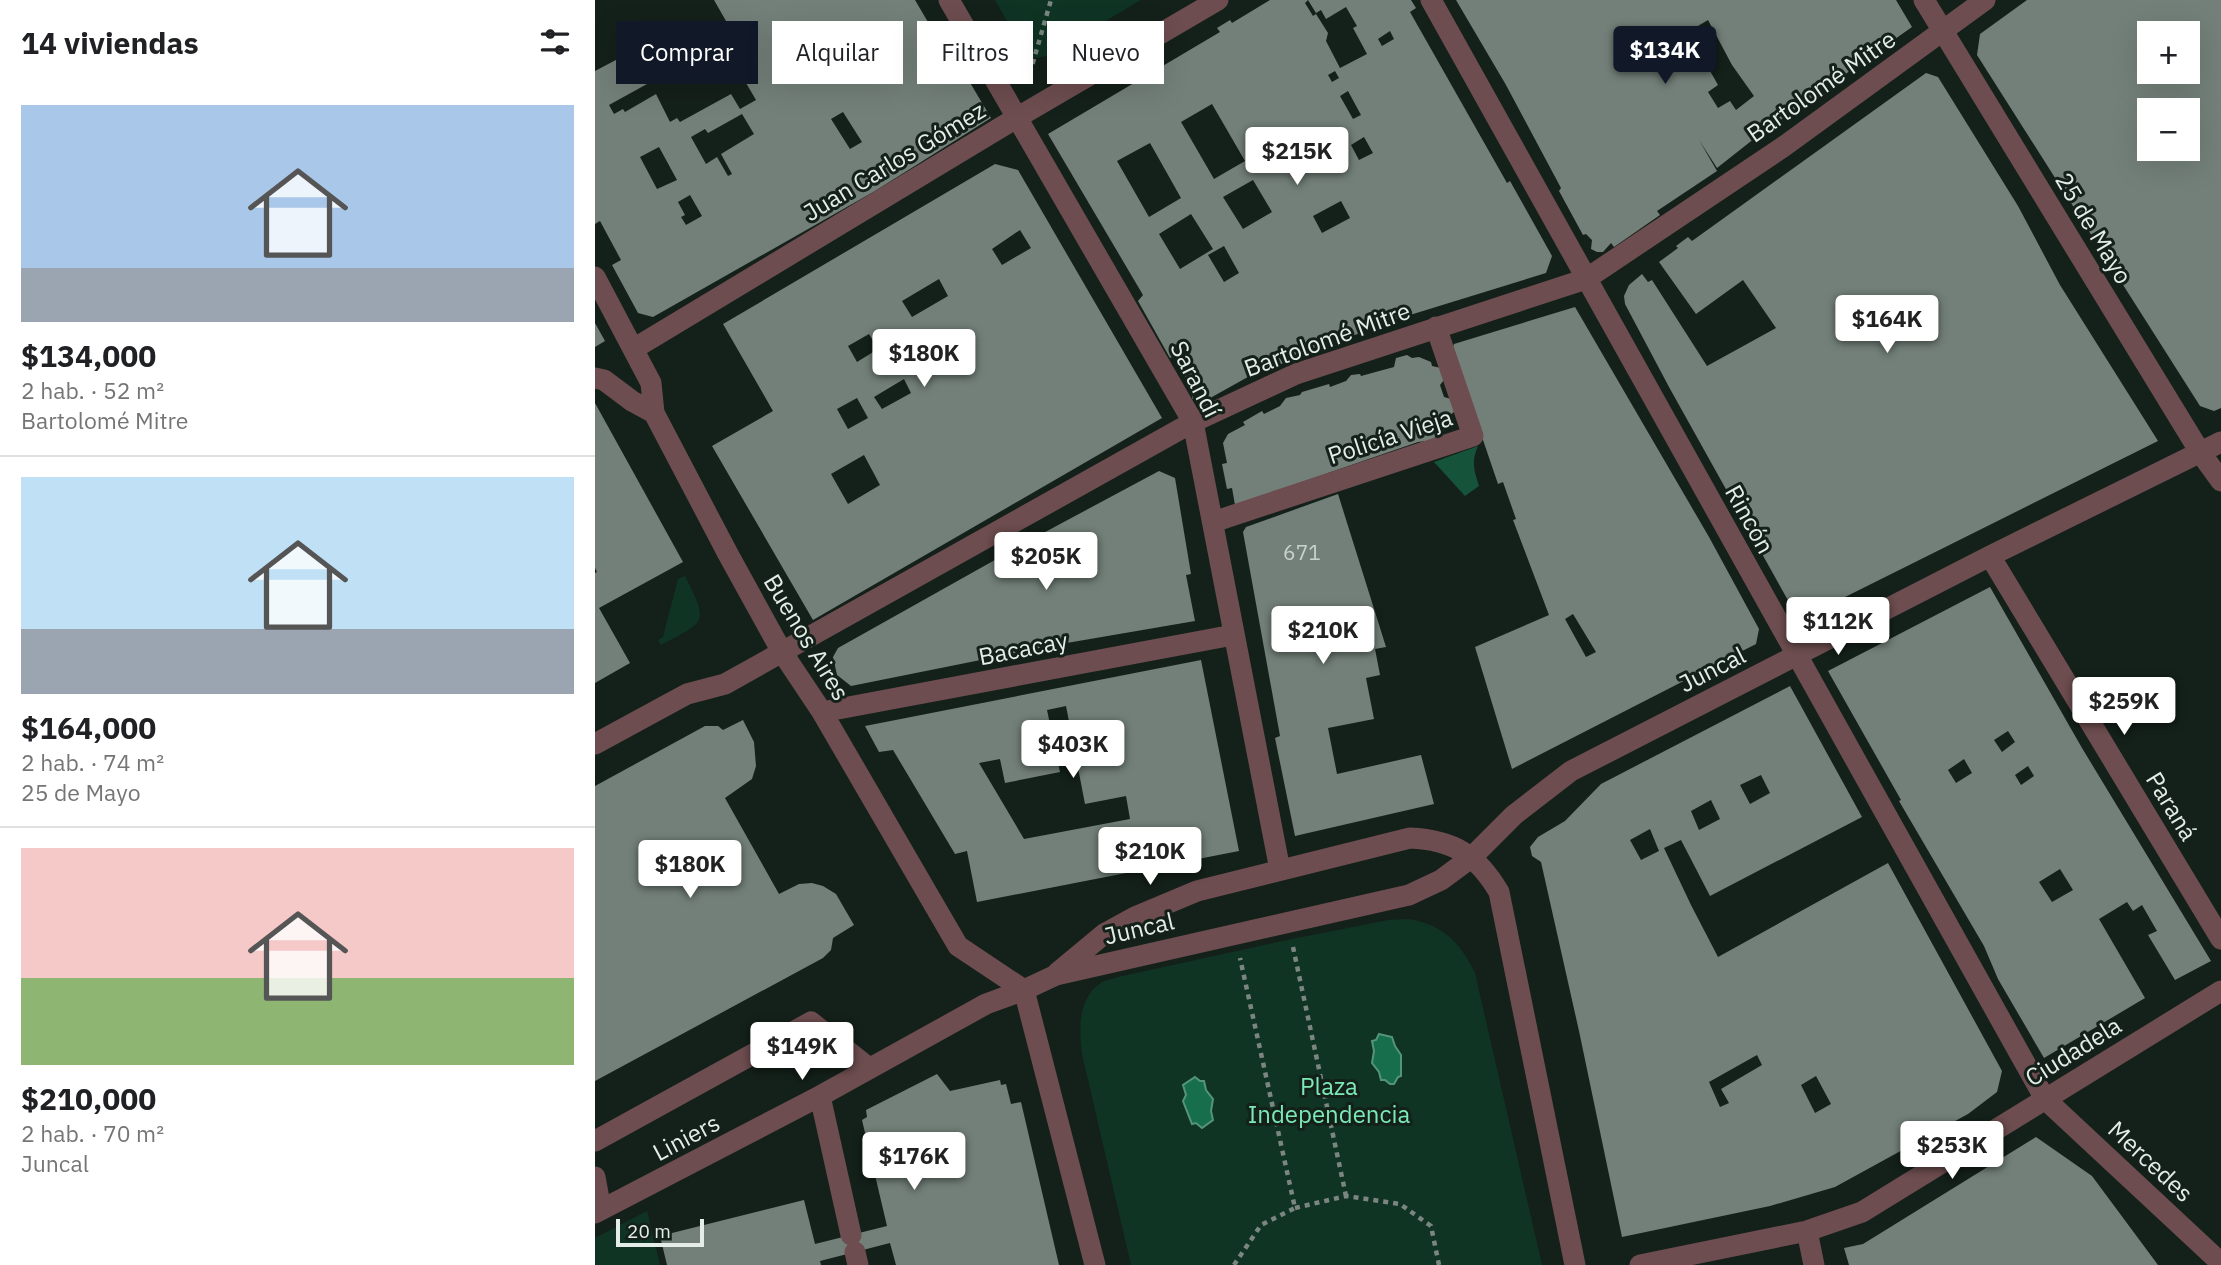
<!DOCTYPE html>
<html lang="es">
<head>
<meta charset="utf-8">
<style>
	:root { --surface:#fff; --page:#f6f6f6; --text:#202124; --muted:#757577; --line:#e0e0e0; --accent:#111827 }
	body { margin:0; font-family:"IBM Plex Sans",sans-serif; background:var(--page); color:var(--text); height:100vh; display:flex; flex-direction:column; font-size:26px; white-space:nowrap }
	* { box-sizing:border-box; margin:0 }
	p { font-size:23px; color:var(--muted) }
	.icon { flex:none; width:38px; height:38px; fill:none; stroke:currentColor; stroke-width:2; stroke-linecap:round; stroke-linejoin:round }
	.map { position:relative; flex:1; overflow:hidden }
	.sheet { display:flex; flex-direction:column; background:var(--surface); width:595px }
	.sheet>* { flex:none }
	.guide { position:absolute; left:21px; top:21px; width:665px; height:63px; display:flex; gap:14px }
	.buttons { position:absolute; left:1542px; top:21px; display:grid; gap:14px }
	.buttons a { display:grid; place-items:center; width:63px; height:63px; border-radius:0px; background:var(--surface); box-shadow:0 7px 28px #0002; font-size:35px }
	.scale { position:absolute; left:21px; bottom:18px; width:88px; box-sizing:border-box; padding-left:7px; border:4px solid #e5ede8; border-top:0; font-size:19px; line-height:24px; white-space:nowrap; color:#e5ede8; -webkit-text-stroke:5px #14201a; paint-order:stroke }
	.price { position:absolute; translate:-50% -60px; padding:0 16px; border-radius:7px; background:#fff; color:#222; font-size:23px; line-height:46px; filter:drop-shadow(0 2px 4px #0008) }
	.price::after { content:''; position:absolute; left:50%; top:42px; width:21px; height:16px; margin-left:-10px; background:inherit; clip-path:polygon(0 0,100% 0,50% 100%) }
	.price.current { background:var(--accent); color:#fff }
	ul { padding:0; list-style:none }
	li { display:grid; align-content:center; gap:14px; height:371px; padding:0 21px }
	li+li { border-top:2px solid var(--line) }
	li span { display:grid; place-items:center; height:217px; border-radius:0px; color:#555 }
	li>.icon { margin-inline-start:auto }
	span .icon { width:126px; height:126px; fill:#fffc; stroke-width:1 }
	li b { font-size:30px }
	h2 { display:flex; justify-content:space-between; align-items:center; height:84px; padding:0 21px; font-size:30px }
	.chip { padding:0 24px; border-radius:0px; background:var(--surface); box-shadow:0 7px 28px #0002; font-size:24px; line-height:63px }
	.chip.current { background:var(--accent); color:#fff }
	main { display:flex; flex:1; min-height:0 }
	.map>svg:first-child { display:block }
	.green { fill:#0f3424 }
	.forest { fill:#15543b }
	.water { fill:#176e4c; stroke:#55947b; stroke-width:2 }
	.building { fill:#738079; fill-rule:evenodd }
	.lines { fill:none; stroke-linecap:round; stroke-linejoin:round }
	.path { stroke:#7c8681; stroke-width:4.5; stroke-dasharray:5 5; stroke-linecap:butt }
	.minor { stroke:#6d4d4f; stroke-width:21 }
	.labels { text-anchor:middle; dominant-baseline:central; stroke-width:6; stroke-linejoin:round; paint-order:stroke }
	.number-label { font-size:21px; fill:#c8d2cc }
	.street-label { font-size:24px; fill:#e5ede8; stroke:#14201a }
	.park-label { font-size:24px; fill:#7be9b6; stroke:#14201a }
</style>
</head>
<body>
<main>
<section class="sheet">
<h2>14 viviendas<svg class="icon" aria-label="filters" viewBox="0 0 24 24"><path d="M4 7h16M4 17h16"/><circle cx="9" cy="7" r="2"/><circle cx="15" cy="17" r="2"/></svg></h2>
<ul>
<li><span style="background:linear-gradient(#a9c7e8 75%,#9aa5b1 0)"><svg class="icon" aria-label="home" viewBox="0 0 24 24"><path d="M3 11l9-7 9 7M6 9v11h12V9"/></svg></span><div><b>$134,000</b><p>2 hab. · 52 m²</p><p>Bartolomé Mitre</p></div></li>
<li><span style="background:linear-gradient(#bfe0f5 70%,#9aa5b1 0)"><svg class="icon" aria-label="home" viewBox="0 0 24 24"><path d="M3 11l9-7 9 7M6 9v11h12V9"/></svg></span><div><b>$164,000</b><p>2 hab. · 74 m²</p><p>25 de Mayo</p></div></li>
<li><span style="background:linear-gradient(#f6c9c9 60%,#8fb573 0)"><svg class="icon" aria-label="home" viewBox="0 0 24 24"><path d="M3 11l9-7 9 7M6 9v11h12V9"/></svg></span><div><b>$210,000</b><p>2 hab. · 70 m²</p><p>Juncal</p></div></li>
</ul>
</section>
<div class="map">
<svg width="1626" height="1265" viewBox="0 0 1626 1265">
	<rect width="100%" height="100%" fill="#14201a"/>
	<path class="green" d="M 400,0 L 546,0 L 457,53 C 447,58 440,60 431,54 Z
		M 90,576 C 114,624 111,621 66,645 L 63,640 L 68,637 L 83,579 Z
		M 814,919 C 848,925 865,942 880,973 L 947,1265 L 536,1265 L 487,1054 C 484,1030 482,998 507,982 C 511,980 518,979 523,977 L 697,939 L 793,920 Z
		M 52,1211 L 65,1265 L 0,1265 L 0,1238 Z"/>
	<path class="forest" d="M 883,446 C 876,461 879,471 884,486 L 870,496 L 839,462 Z"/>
	<path class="water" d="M 784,1034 L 797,1037 L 800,1046 L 806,1055 L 806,1076 L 803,1077 L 799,1084 L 795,1084 L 790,1080 L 786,1080 L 784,1072 L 777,1063 L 779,1051 L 777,1041 L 781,1040 Z
		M 600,1077 L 605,1081 L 609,1081 L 611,1090 L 618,1099 L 616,1111 L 618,1120 L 607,1128 L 601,1123 L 597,1124 L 588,1101 L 591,1095 L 588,1085 Z"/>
	<path class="building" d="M 119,0 L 320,0 L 340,34 L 345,32 L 396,118 L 280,191 L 58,317 L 43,313 L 17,265 L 26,260 L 5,221 L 0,224 L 0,71 L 55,42 L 72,73 L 14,105 L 19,114 L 28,109 L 30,112 L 61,94 L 75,122 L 82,118 L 85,122 L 136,94 L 145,109 L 161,100 L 144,71 L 128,79 L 113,53 L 123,47 L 114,31 L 131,21 ZM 248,112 L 267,142 L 255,149 L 236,119 ZM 147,114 L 159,134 L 126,154 L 137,174 L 133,176 L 122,157 L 111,164 L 96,137 L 110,129 L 113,133 ZM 64,147 L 82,180 L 62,189 L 45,157 ZM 95,195 L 107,216 L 91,225 L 86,217 L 90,215 L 83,202 Z
		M 675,0 L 816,0 L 821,8 L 815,12 L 912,183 L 915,181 L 957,256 L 951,273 L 776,327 L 772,331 L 747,339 L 746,338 L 691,358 L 688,354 L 684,357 L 688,363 L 671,372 L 669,368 L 617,397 L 615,404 L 597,399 L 598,391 L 579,356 L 575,358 L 543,301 L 548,295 L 453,134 L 625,32 L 622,28 L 635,20 L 637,23 ZM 713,0 L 721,13 L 726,10 L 731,19 L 751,7 L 762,26 L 758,28 L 772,54 L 745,68 L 731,41 L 733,33 L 721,14 L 718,16 L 710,3 ZM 795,31 L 799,39 L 787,46 L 783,39 ZM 740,71 L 744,78 L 737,82 L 733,75 ZM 753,91 L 766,115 L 758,119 L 745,96 ZM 617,104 L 650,161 L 619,179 L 586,122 ZM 673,128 L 680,141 L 675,144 L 668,131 ZM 769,137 L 778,153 L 764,160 L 756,145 ZM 555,143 L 586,198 L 554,217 L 522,161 ZM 658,180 L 677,212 L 648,229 L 628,197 ZM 746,201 L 755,218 L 727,233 L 718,216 ZM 596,214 L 618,249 L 585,269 L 564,234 ZM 629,246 L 644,273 L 629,282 L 613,255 Z
		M 861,0 L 1301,0 L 1317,27 L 1160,138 L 1122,168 L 1104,140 L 1122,171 L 1062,211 L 1065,215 L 1019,247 L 1016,243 L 1008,252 L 1002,252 L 996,249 L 997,240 L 991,234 L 988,235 L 964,191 L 966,188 L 911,85 ZM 1113,20 L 1137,65 L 1159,96 L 1141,110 L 1135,101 L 1123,108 L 1113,92 L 1123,85 L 1093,32 Z
		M 1432,0 L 1626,0 L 1626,408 L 1619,411 L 1605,406 L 1382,55 L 1385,34 ZM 1554,33 L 1592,33 L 1592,72 L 1554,72 ZM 1554,110 L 1592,110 L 1592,149 L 1554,149 Z
		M 1331,73 L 1343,77 L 1423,206 L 1465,285 L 1563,441 L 1212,616 L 1200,613 L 1074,387 L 1030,304 L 1029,296 L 1034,285 L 1047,274 L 1053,282 L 1057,280 L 1112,366 L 1181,328 L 1148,280 L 1101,314 L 1064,262 L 1083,248 L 1081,246 L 1093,237 L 1097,241 Z
		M 400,164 L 423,170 L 567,418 L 218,620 L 117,446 L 178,411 L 128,324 ZM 425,230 L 436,248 L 407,265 L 397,249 ZM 344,279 L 353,296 L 317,317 L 307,301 ZM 274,334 L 283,349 L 262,362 L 253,346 ZM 309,379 L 316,393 L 287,409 L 279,397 ZM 262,398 L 273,418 L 253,429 L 242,409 ZM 269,455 L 285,485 L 253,504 L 236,474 Z
		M 980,307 L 1114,537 L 1164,629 L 1161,644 L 917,769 L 880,647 L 954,615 L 918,520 L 921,519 L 908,482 L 903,484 L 857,349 L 859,344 ZM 978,614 L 1001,652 L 991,657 L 970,619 Z
		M 0,323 L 10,341 L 0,347 Z
		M 812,355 L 817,358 L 824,357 L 836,362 L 837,366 L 846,368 L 849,380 L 845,385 L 849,397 L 856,399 L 860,411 L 853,417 L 855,421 L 850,430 L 841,433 L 839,440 L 823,442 L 640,505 L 637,488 L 632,489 L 627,464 L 632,463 L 628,443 L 633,434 L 650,425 L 648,422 L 667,411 L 669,414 L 685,406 L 691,398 L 705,395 L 707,392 L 734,384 L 735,387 L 751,381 L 756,375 L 765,374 L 766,376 L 799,367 L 801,358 Z
		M 0,403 L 88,562 L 4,608 L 35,663 L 0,683 L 0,573 L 2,572 L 0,568 Z
		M 564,471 L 580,478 L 596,574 L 591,575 L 600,621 L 460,645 L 256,686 L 242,675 L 238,657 L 243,648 L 439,538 Z
		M 743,494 L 791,647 L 780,649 L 785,675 L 771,678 L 779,719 L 733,728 L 742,774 L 826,755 L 839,804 L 700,836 L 680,738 L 685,736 L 648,532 L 651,527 Z
		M 1395,587 L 1487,748 L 1616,961 L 1580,980 L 1553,935 L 1562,931 L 1547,905 L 1538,911 L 1532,902 L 1504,919 L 1550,998 L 1449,1058 L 1403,979 L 1389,946 L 1304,801 L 1306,800 L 1233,671 ZM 1413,731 L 1420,742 L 1407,752 L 1399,740 ZM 1369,759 L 1377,773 L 1361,783 L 1353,770 ZM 1433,766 L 1439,776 L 1426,785 L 1420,775 ZM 1465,869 L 1478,890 L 1457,902 L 1444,882 Z
		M 606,660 L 644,851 L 382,902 L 372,851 L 360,854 L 298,750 L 284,752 L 270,726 ZM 471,706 L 490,804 L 531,796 L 535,819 L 429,839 L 384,763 L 405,759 L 410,783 L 465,772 L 452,710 Z
		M 1195,686 L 1267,817 L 1115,896 L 1086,840 L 1069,848 L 1096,905 L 1123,957 L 1293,863 L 1407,1071 L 1402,1092 L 1373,1114 L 1240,1187 L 1175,1206 L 1027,1237 L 984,1031 L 946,862 L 937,856 L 935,847 L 943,837 L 970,821 L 1006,784 ZM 1166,775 L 1175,793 L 1155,804 L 1145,785 ZM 1116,800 L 1125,819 L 1104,830 L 1096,811 ZM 1055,829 L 1064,851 L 1046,860 L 1035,840 ZM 1162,1055 L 1167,1065 L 1126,1089 L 1134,1103 L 1125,1107 L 1114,1082 ZM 1221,1076 L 1236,1104 L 1220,1113 L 1206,1085 Z
		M 148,720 L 159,742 L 161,766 L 157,779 L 130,798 L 184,894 L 204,884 L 217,883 L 228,886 L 241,894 L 259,925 L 238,938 L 236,950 L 228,958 L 0,1081 L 0,786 L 110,726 L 123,726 L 128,730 Z
		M 342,1074 L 355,1091 L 405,1080 L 406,1085 L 411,1084 L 416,1104 L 426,1102 L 464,1265 L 301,1265 L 295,1243 L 225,1261 L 226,1265 L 72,1265 L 65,1236 L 209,1200 L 220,1244 L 292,1226 L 267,1120 L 272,1117 L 271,1110 Z
		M 1441,1137 L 1497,1176 L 1563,1265 L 1254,1265 L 1249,1248 L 1268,1244 Z"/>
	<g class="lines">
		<path class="path" d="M 432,83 L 456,0
			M 698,947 L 751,1196
			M 700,1208 L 751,1196 L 805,1204 L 836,1226 L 844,1265
			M 639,1265 L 666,1225 L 700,1208 L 645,958"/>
		<path class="minor" d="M 354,0 L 598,422 L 685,870
			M 836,0 L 1450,1099 L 1626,1263
			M 1329,0 L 1605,452 L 1626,481
			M 0,277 L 56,383 L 59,413 L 133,554 L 187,652 L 227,712 L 363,946 L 429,990
			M 40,348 L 423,117 L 623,0
			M 0,378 L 9,380 L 37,401 L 59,413
			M 618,522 L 878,436 L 841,327
			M 1395,556 L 1626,939
			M 227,712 L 638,635
			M 0,744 L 92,694 L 130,684 L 598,422 L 701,374 L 991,279 L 1188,147 L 1390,0
			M 462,973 L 509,934 L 540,917 L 602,891 L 815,838 C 859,840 882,855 904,892 L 980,1265
			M 429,990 L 500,1265
			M 225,1096 L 256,1235
			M 0,1141 L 216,1022 L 274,1068
			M 0,1177 L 6,1210
			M 0,1213 L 225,1096 L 391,1004 L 429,990 L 461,975 L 814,895 L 846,880 L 877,857 L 919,815 L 976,771 L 1395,556 L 1626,442
			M 1212,1231 L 1219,1265
			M 260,1252 L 263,1265
			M 1045,1265 L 1212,1231 L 1267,1212 L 1626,991"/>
	</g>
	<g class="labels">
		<g class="number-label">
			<text x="707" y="552">671</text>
		</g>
		<g class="street-label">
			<text transform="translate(1226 86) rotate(-35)">Bartolomé Mitre</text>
			<text transform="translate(299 161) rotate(-31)">Juan Carlos Gómez</text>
			<text transform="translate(1499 228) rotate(59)">25 de Mayo</text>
			<text transform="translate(732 339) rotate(-20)">Bartolomé Mitre</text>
			<text transform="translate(601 379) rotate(63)">Sarandí</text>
			<text transform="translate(795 436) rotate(-18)">Policía Vieja</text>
			<text transform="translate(1155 519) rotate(61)">Rincón</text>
			<text transform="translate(212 637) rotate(59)">Buenos Aires</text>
			<text transform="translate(428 648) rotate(-11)">Bacacay</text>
			<text transform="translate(1117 669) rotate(-27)">Juncal</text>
			<text transform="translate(1577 806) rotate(59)">Paraná</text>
			<text transform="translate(544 928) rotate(-13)">Juncal</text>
			<text transform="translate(1478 1051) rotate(-32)">Ciudadela</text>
			<text transform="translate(91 1137) rotate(-28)">Liniers</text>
			<text transform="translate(1556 1161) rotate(43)">Mercedes</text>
		</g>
		<g class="park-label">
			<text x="734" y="1086">Plaza<tspan x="734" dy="28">Independencia</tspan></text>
		</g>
	</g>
</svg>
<div class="buttons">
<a>+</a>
<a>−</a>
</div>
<div class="scale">20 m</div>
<b class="price current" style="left:1070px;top:86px">$134K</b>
<b class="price" style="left:702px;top:187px">$215K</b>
<b class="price" style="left:1292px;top:355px">$164K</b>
<b class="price" style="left:329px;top:389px">$180K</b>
<b class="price" style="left:451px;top:592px">$205K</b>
<b class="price" style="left:1243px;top:657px">$112K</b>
<b class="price" style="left:728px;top:666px">$210K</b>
<b class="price" style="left:1529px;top:737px">$259K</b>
<b class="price" style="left:478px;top:780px">$403K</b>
<b class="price" style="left:555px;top:887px">$210K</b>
<b class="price" style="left:95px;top:900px">$180K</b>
<b class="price" style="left:207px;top:1082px">$149K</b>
<b class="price" style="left:1357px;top:1181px">$253K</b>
<b class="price" style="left:319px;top:1192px">$176K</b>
<div class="guide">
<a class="chip current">Comprar</a>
<a class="chip">Alquilar</a>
<a class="chip">Filtros</a>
<a class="chip">Nuevo</a>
</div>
</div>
</main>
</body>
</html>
